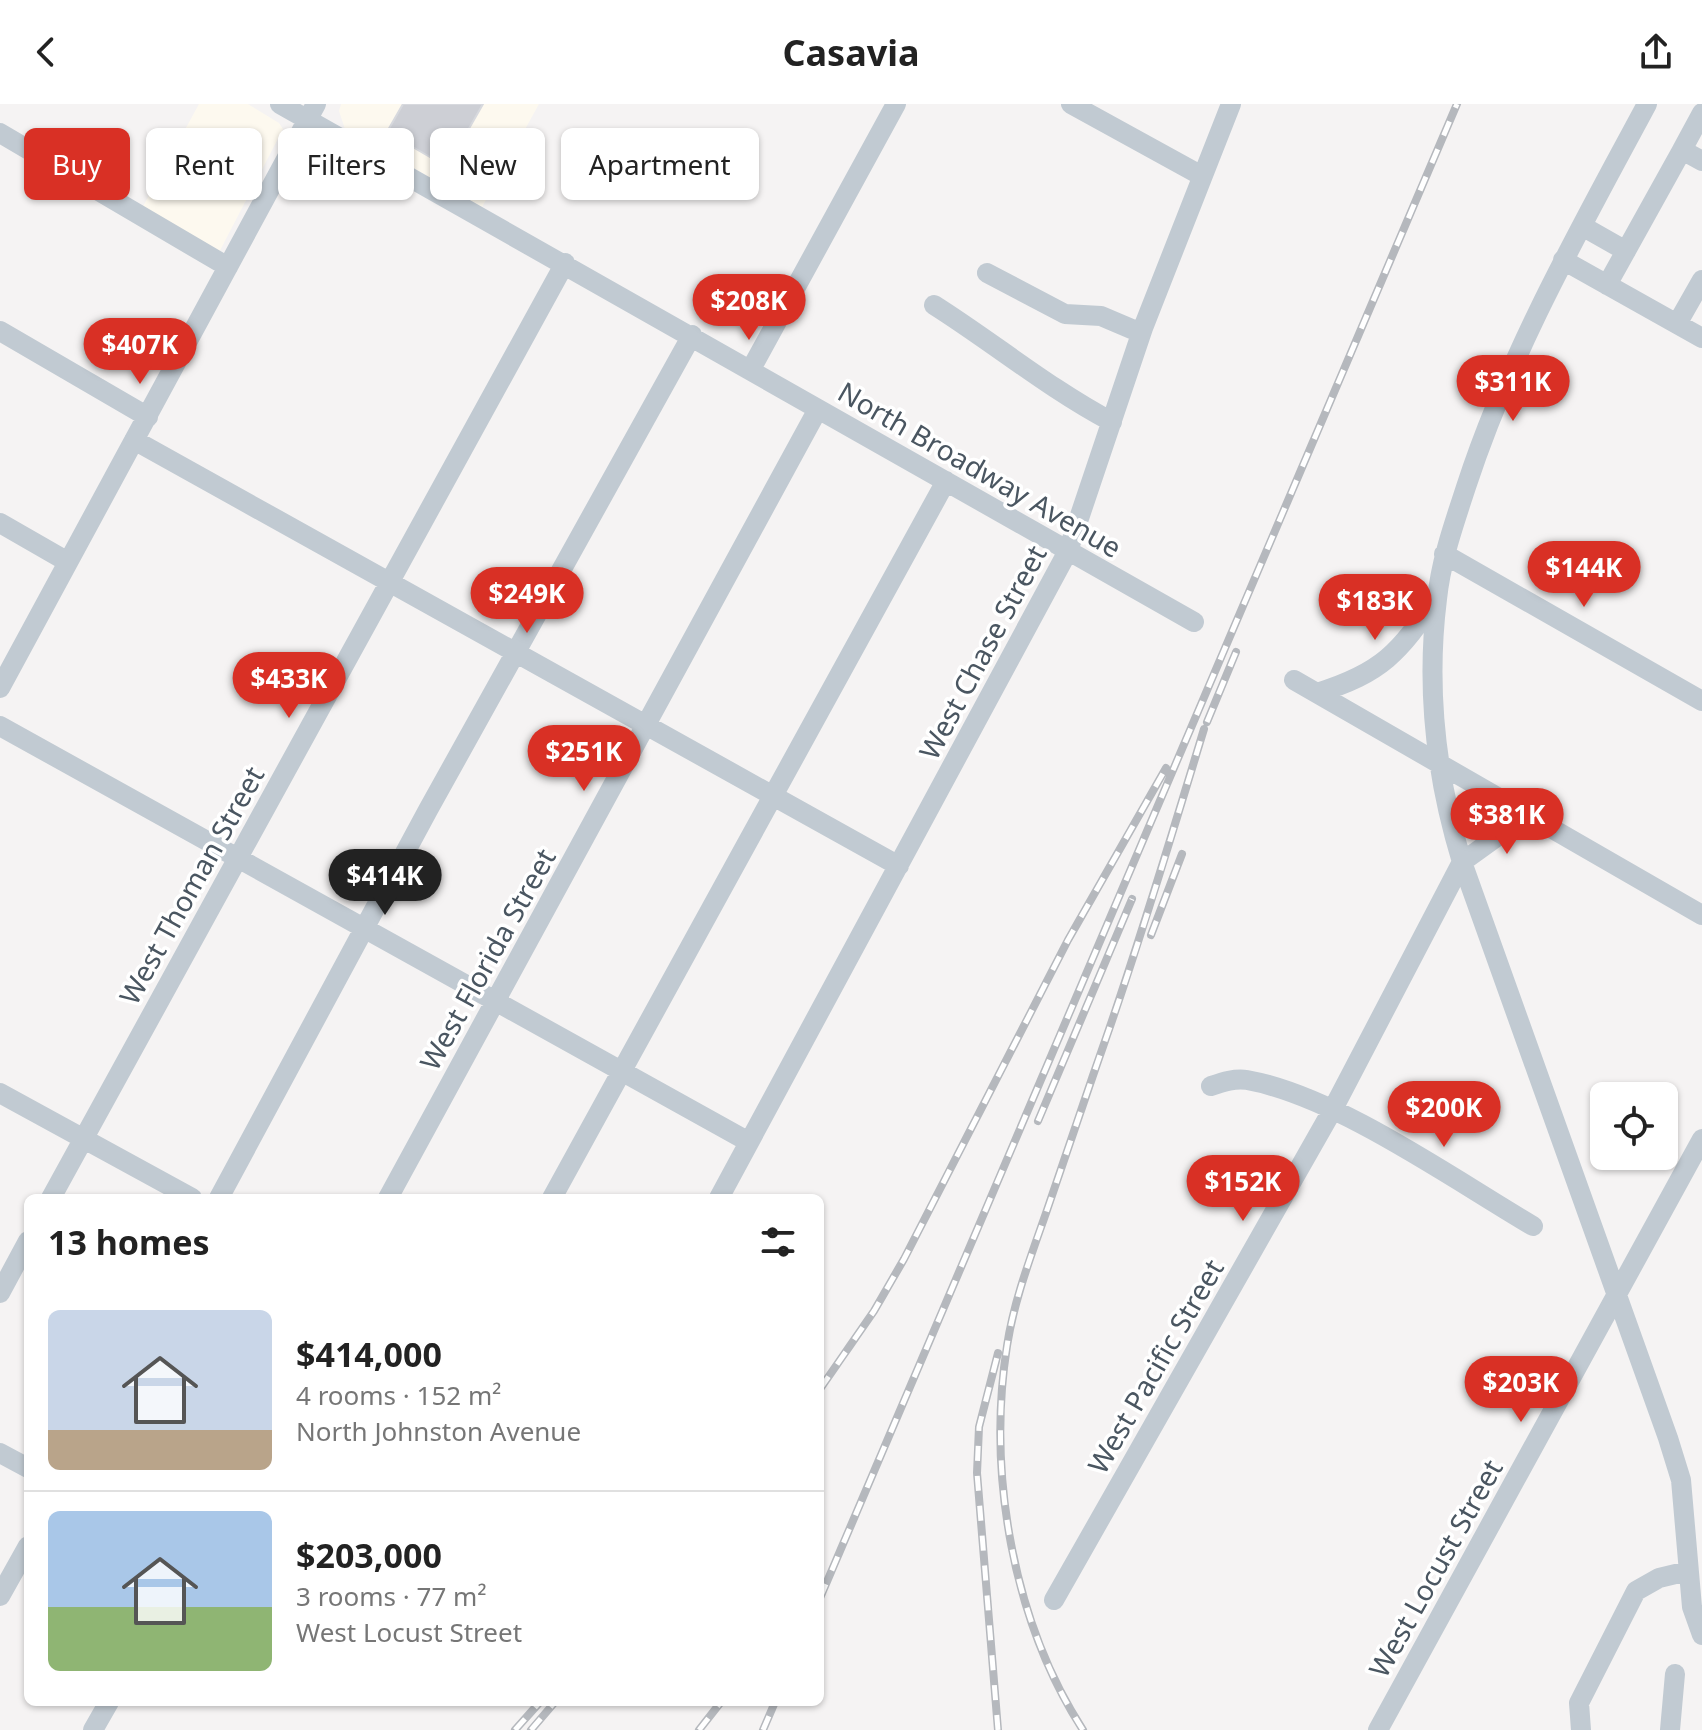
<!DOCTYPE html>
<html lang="en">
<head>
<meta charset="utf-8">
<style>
	:root { --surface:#fff; --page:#f2f2f2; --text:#222; --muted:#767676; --line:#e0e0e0; --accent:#d93025 }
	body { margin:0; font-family:"Noto Sans",sans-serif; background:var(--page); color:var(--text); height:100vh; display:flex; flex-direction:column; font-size:30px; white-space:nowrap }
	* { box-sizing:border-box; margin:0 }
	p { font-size:26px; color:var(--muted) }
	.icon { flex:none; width:44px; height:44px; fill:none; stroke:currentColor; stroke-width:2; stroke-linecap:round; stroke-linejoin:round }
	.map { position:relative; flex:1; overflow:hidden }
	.sheet { position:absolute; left:24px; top:1090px; width:800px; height:512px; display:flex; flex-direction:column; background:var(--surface); border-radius:12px; box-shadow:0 2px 6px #0004 }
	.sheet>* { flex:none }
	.hud { position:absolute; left:24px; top:24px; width:800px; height:72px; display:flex; gap:16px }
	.buttons { position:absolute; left:1590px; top:978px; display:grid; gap:16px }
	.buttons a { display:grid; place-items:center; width:88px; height:88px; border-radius:12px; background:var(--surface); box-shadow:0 2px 6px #0004; font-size:40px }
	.price { position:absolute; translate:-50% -68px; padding:0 18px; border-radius:28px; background:var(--accent); color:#fff; font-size:26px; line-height:52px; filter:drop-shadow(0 2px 4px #0008) }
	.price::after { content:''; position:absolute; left:50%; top:48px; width:24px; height:18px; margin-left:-12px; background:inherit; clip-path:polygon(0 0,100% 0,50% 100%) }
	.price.selected { background:#222; color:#fff }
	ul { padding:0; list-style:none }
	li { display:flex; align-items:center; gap:24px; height:200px; padding:0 24px }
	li+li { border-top:2px solid var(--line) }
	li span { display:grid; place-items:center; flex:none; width:224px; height:160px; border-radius:12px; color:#555 }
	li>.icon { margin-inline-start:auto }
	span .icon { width:96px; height:96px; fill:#fffc; stroke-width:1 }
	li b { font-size:34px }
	h2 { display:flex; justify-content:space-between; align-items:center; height:96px; padding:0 24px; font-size:34px }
	.chip { padding:0 28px; border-radius:12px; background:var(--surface); box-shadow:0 2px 6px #0004; font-size:28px; line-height:72px }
	.chip.selected { background:var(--accent); color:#fff }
	header { display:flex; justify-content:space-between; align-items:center; height:104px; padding:0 24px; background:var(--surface); font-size:36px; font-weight:700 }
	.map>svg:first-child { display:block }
	.commercial { fill:#fdf9ef }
	.building { fill:#cdcfd5; stroke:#d7d9de; stroke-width:2 }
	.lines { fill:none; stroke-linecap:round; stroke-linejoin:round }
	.minor { stroke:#c1cad2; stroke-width:20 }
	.rail-casing { stroke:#b5b8bd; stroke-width:8 }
	.rail { stroke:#fff; stroke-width:5; stroke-dasharray:15; stroke-linecap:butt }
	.labels { text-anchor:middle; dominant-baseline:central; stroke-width:7; stroke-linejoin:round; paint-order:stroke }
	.street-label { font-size:28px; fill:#4a5661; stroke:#fff }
</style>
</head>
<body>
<header><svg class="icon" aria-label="back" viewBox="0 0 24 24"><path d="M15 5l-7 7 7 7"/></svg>Casavia<svg class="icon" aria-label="share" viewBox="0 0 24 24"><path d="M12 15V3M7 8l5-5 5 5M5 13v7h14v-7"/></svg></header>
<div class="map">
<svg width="1702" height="1626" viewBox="0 0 1702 1626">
	<rect width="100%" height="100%" fill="#f5f3f3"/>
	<path class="commercial" d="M 199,0 L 248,0 L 279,19 L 283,25 L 212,162 L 135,117 Z
		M 341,0 L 539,0 L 482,103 L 345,25 L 339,7 Z"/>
	<path class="building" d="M 403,0 L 483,0 L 447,63 L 387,28 Z"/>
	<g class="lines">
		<path class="minor" d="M 280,0 L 1194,518
			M 1071,0 L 1202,72
			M 1647,0 C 1580,125 1510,248 1466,383 C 1454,420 1441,456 1437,495 C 1426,583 1436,673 1462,758 L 1668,1334 L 1681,1376 L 1692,1503 L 1702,1531
			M 0,29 L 228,163
			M 1682,46 L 1702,9
			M 1582,122 L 1626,147
			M 1563,156 L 1702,234
			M 987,169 L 1065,210 L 1101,212 L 1141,229
			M 1607,181 L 1682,46 L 1702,57
			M 934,201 C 994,239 1048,284 1112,318
			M 1677,220 L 1702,176
			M 0,227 L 148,313
			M 751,265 L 896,0
			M 134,336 L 899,762
			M 0,419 L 68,458
			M 1444,450 L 1702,597
			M 1294,576 L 1702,811
			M 0,584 L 316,0
			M 1317,589 C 1382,569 1399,549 1437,493
			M 0,622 L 749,1038
			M 1211,982 C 1223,978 1235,974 1247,976 C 1336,992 1453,1075 1533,1122
			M 0,989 L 192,1094
			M 51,1094 L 565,159
			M 219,1094 L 428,706 L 692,231
			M 388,1094 L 818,305
			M 552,1094 L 946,377
			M 719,1094 L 1068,447 L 1143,224 L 1231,0
			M 0,1189 L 28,1137
			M 0,1349 L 28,1364
			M 0,1492 L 28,1442
			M 1054,1496 L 1333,1005 L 1462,758 L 1512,722 L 1532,714
			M 93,1626 L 109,1598
			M 1378,1626 L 1702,1035
			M 1581,1626 L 1579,1599 L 1636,1487 L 1659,1474 L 1688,1467
			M 1670,1626 L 1675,1570"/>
		<g class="rail-casing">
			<path id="rail" d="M 1207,618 L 1236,548
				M 1151,831 L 1182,750
				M 1038,1017 L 1132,795
				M 820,1285 L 874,1207 L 904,1155 L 1068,836 L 1166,664
				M 820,1494 L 1457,0
				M 515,1626 L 540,1598
				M 531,1626 L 555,1598
				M 699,1626 L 721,1598
				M 763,1626 L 775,1598
				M 998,1626 L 977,1369 L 979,1323 L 998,1249
				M 1083,1626 C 1013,1518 987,1369 1007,1242 C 1014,1196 1031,1152 1046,1109 C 1066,1051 1085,994 1105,937 C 1141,834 1172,730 1204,625"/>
		</g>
		<use href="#rail" class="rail"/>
	</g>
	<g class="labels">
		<g class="street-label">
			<text transform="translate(980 365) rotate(30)">North Broadway Avenue</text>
			<text transform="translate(982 548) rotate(-62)">West Chase Street</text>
			<text transform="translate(191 781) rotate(-61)">West Thoman Street</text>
			<text transform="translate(487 855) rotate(-61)">West Florida Street</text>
			<text transform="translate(1155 1262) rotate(-60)">West Pacific Street</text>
			<text transform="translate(1435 1464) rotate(-61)">West Locust Street</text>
		</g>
	</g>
</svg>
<div class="buttons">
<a><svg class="icon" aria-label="locate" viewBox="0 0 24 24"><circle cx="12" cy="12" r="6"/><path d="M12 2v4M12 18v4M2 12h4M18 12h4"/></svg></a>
</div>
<b class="price" style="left:749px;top:238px">$208K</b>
<b class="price" style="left:140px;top:282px">$407K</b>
<b class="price" style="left:1513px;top:319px">$311K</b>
<b class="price" style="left:1584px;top:505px">$144K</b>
<b class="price" style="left:527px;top:531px">$249K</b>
<b class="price" style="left:1375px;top:538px">$183K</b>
<b class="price" style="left:289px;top:616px">$433K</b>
<b class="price" style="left:584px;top:689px">$251K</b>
<b class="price" style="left:1507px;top:752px">$381K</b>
<b class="price selected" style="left:385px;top:813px">$414K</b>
<b class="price" style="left:1444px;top:1045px">$200K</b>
<b class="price" style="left:1243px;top:1119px">$152K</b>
<b class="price" style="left:1521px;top:1320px">$203K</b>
<div class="hud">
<a class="chip selected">Buy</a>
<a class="chip">Rent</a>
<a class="chip">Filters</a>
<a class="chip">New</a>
<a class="chip">Apartment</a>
</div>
<section class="sheet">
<h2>13 homes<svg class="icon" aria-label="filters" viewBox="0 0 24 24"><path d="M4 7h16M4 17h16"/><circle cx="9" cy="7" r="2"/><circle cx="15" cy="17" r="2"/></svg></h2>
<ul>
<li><span style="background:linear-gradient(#c9d6e8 75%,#b9a48a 0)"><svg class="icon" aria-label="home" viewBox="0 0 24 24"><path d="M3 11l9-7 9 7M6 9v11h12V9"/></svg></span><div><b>$414,000</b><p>4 rooms · 152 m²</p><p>North Johnston Avenue</p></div></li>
<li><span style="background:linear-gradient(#a9c7e8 60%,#8fb573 0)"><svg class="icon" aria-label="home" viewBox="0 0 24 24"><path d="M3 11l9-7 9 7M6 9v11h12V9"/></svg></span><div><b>$203,000</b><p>3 rooms · 77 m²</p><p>West Locust Street</p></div></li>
</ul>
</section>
</div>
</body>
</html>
